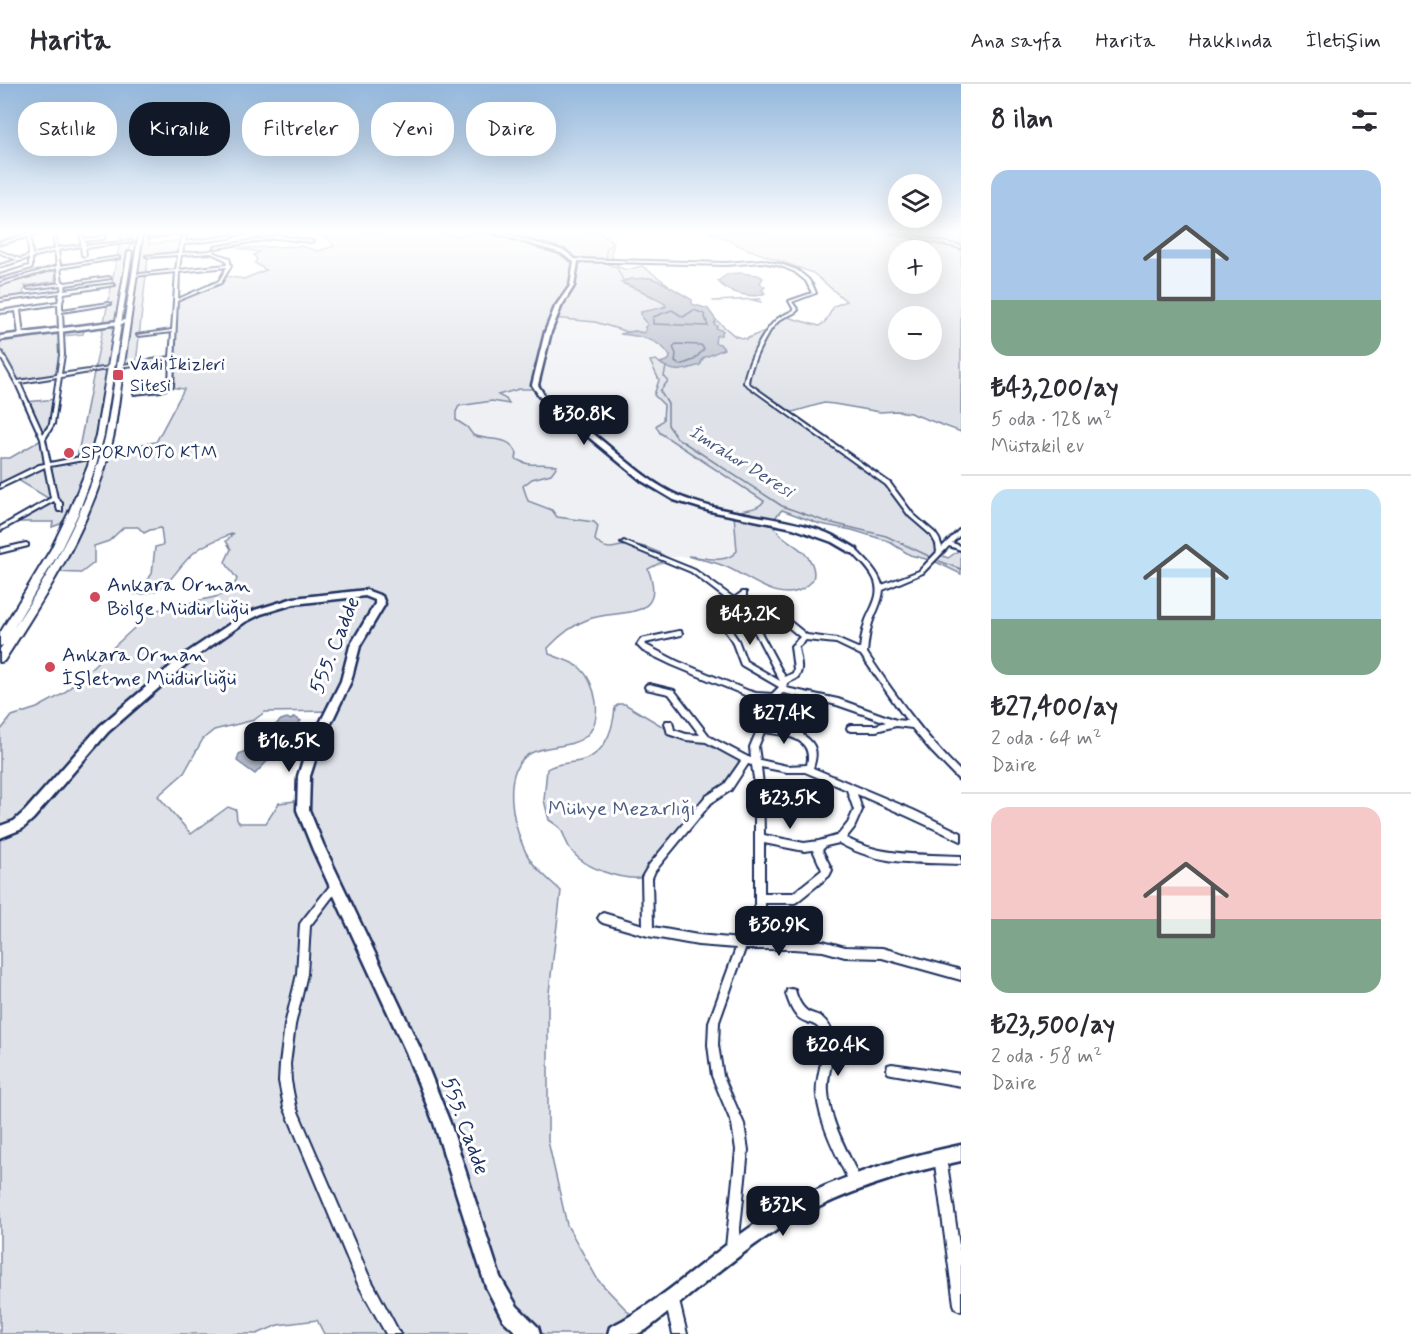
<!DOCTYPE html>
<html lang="tr">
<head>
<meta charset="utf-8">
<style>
	:root { --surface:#fff; --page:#f7f7f7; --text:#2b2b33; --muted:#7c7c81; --line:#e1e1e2; --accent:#111827 }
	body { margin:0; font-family:Mynerve,sans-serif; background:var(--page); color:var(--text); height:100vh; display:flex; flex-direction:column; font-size:22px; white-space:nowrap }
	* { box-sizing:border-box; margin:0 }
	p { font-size:20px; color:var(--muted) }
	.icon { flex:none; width:33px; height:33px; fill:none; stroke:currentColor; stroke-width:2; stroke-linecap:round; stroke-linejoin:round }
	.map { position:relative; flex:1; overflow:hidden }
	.drawer { display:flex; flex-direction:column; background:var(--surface); width:450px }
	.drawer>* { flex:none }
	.banner { position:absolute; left:18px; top:18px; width:570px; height:54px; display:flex; gap:12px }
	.buttons { position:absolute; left:888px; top:90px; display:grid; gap:12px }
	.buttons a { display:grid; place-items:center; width:54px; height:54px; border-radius:50%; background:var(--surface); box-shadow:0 6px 24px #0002; font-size:30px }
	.price { position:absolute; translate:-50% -51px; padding:0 14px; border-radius:12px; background:var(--accent); color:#fff; font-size:20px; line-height:39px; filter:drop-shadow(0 2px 3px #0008) }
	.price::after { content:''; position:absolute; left:50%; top:36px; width:18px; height:14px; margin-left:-9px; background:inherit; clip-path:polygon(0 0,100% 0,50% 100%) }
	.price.active { background:#222; color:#fff }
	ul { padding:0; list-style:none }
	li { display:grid; align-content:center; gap:12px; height:318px; padding:0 30px }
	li+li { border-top:2px solid var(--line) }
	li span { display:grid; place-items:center; height:186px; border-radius:18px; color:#555 }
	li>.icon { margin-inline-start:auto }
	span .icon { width:108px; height:108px; fill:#fffc; stroke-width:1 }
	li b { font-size:26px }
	h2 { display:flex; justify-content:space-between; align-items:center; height:72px; padding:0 30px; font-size:26px }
	.pill { padding:0 21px; border-radius:24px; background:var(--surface); box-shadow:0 6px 24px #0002; font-size:21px; line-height:54px }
	.pill.active { background:var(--accent); color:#fff }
	header { display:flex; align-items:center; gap:36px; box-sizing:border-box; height:84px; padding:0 30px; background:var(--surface); border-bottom:2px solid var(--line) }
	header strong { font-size:28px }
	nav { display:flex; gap:33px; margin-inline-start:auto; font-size:21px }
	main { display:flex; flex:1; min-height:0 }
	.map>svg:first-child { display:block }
	.built { fill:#eff0f4 }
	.green { fill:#dee1e7; stroke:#7c88a2; stroke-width:1.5; fill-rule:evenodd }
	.water { fill:#b5bbca; stroke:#77839f; stroke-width:1.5 }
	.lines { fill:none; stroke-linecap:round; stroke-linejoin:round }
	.shore { stroke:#596789; stroke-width:1.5 }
	.stream { stroke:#77839f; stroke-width:1.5 }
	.street-casing { stroke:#1b2f5e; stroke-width:4 }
	.secondary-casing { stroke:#1b2f5e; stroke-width:5 }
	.primary-casing { stroke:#1b2f5e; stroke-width:4 }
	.street { fill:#fff; fill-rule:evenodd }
	.secondary { fill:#fff; fill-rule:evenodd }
	.primary { fill:#fff; fill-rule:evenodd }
	.poi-dot { fill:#d1495b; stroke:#fff; stroke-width:2 }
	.labels { text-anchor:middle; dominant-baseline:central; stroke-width:6; stroke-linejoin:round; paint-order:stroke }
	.far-poi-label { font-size:18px; fill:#1b2f5e; stroke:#fff; text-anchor:start }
	.far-water-label { font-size:18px; font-style:italic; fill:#49597e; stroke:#fff }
	.poi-label { font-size:21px; fill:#1b2f5e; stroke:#fff; text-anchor:start }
	.street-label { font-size:21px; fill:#1b2f5e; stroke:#fff }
	.park-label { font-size:21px; fill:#4c5c80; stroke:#fff }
</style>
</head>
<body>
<header>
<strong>Harita</strong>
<nav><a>Ana sayfa</a><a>Harita</a><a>Hakkında</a><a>İletişim</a></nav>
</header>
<main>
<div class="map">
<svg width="961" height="1250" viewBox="0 0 961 1250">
	<rect width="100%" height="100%" fill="#fff"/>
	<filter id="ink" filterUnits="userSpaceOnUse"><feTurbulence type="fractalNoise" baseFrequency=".0167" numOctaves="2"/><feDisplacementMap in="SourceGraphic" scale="12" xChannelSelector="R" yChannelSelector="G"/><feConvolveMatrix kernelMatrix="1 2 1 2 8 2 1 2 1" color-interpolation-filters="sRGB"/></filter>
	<g filter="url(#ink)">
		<path class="built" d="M 553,234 L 580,236 L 611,242 L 645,253 L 668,267 L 671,272 L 669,276 L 660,279 L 651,279 L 659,296 L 654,310 L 664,321 L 660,349 L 764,417 L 755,424 L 737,427 L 734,430 L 737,468 L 731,474 L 725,476 L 705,472 L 666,473 L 661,469 L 627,460 L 618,464 L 602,462 L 595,456 L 598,442 L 594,438 L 557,433 L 552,426 L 528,417 L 523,402 L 533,395 L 541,394 L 546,380 L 537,382 L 523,380 L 516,375 L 517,369 L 509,359 L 495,354 L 476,353 L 467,343 L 456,336 L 456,328 L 459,322 L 480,318 L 492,317 L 504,320 L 509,318 L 497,311 L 505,307 Z"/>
		<path class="green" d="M 122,148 L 133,148 L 95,372 L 69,430 L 60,440 L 52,443 L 53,438 L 12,438 L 51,416 L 15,394 L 0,402 L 0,374 L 10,374 L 43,355 L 26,318 L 56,315 L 52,340 L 43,355 L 49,380 L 77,374 Z
			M 141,148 L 150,148 L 149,160 L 183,156 L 179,170 L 148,173 L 136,280 L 119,282 Z
			M 310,148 L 444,148 L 455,152 L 473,150 L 475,148 L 601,148 L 614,158 L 611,170 L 618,183 L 627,186 L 642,182 L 669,201 L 650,194 L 626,196 L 624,200 L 642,207 L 667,221 L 656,226 L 641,228 L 642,234 L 649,241 L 645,243 L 646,246 L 643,249 L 635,247 L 628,248 L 595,238 L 553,234 L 537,305 L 519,305 L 498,311 L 506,315 L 509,320 L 492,317 L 459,322 L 456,328 L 456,336 L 467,343 L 473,351 C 489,358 508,350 517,369 L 516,375 C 533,385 540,377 557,382 L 551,390 L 532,395 L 523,402 L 528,417 L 552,426 L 557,433 L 594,438 L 598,442 L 595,456 C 610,471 617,460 630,461 C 643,461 656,466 666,473 L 662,478 L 648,485 C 669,538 618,525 589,535 C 572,541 560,551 548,564 L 549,570 C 559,574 571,577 579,583 C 596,597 605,637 585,653 C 569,665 547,660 529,670 C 499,688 514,749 529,774 C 536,786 551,797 561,807 L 548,917 L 548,1057 L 567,1141 L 598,1196 L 639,1239 L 617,1250 L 324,1250 L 317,1236 L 278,1241 L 257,1250 L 0,1250 L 0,647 L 12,632 L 37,624 L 63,610 L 147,532 L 158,526 L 219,512 L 232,505 L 237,495 L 225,478 L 231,465 L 226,457 L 234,449 C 222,454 206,459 196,467 C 171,487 170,512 134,510 L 152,490 L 155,463 L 163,461 L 161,444 L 150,446 L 144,449 L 138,443 L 124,443 L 109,457 L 94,462 L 94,479 L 81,489 L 53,488 L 69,465 L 107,365 L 156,358 L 184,305 L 170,303 L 175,217 L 220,198 L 225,192 L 244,195 L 266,186 L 255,179 L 257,175 L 254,171 L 259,168 L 237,164 L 301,162 L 318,167 L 334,162 L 329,155 ZM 331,627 L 302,710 L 303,716 L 279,719 L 266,739 L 240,739 L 237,736 L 236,726 L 228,723 L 191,750 L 158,712 L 184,689 L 203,655 L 214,646 L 254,636 L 265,628 Z
			M 710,148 L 961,148 L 961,348 L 910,329 L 897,327 L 880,328 L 834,320 L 824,319 L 789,329 L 888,400 L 901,413 L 910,429 L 937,453 L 938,470 L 948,474 L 961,465 L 961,490 L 934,477 L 910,471 L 888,457 L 852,446 L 820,440 L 782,426 L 772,437 C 778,457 804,461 812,480 C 815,488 815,496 808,501 C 782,524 748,491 724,482 C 712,477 700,476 688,472 C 705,473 725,481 737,467 L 734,430 C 743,423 757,428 764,417 L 660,349 L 656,342 L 663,336 L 664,321 L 654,311 L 659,296 L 650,277 L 656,276 C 670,289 684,287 701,280 L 703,274 L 723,264 L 715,259 L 715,252 L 722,247 L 716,244 L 717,242 L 713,240 L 716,236 L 735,252 L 746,255 L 772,244 L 784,232 L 819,242 L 825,238 L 834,222 L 846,217 L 813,189 L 747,165 ZM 898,166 L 932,166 L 932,200 L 898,200 ZM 898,232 L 932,232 L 932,266 L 898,266 Z
			M 56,186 L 55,195 L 57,197 L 25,202 L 29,204 L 24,206 L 22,213 L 0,216 L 0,200 L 9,197 L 0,193 L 11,189 L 23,193 L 19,196 Z
			M 85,243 L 83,250 L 62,252 L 59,291 L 17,298 L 0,268 L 0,255 Z
			M 619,620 L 625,620 L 677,651 L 697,653 L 746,676 L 728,703 L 715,711 L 647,793 C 624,798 579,784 568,761 C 560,745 566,747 549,736 L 544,716 L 547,685 C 556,679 563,680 574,678 C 603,675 613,649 615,623 Z"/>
		<path class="water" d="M 740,189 L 758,191 L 763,194 L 760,199 L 765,203 L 762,206 L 765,209 C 752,216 726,208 718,197 L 728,190 Z
			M 650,194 L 662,198 L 692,216 L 692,220 L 708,225 L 716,236 L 714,240 L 717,242 L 716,244 L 723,247 L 721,251 L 716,252 L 715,259 L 720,260 L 724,265 L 703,274 L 700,281 C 681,287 675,290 660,279 L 669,276 L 670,272 C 660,255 639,252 620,250 L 635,247 L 643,249 L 646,246 L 645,243 L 648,241 L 642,234 L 641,228 L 666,223 L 665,219 L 642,207 L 620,198 L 631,195 Z
			M 294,633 L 301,637 L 273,664 L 263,658 L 263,652 L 281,636 L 287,634 L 291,636 Z
			M 262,661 L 270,666 L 269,669 L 272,672 L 255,690 L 237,677 L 239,670 L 245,667 L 252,670 Z"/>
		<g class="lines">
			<path class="shore" d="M 672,226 L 683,233 L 694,226 L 704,230 L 708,242 L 653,240 L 653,233 Z
				M 676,260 L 701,261 L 704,265 L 694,276 L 680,281 L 675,278 L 676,270 L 673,263 Z"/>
			<path class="stream" d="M 598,148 L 611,157 L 612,161 L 606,165 L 607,179 L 617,184 L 623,196
				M 753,216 L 761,218
				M 713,217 L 761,215
				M 666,283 L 664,292 L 668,297 L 660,307 L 668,320 L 668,341 L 677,354 L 782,422 L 824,437 L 886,452 L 933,474
				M 939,477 L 961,485"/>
			<g class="street-casing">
				<path id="street" d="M 53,148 L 55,148 L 57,164 L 81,161 L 80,148 L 82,148 L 83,155 L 102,153 L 103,148 L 105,148 L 104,155 L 84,157 L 86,161 L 84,162 L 131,157 L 133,158 L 85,164 L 86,171 L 84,172 L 82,171 L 81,162 L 58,166 L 60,182 L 118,173 L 120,174 L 60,184 L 62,197 L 65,199 L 109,193 L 111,194 L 66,201 L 64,206 L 113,200 L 115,201 L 64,209 L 62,219 L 62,226 L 109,219 L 111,220 L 62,228 L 64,271 L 61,290 L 110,283 L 112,284 L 61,293 L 54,340 L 45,355 L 50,379 L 95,370 L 98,372 L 95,374 L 50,382 L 57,414 L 62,419 L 62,427 L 58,427 L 56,420 L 54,417 L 0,447 L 0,443 L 51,414 L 45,383 L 0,404 L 0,400 L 39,381 L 45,380 L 41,355 L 16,300 L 0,272 L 0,267 L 2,268 L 18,297 L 57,291 L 60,271 L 58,220 L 20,226 L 23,251 L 21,252 L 19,251 L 16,227 L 0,229 L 0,227 L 58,218 L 60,209 L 0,217 L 0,215 L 61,207 L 62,201 L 29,205 L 27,204 L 61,199 L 58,197 L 57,184 L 0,201 L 0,199 L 57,182 L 55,167 L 32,173 L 32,184 L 0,193 L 0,191 L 29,182 L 29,174 L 0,183 L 0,181 L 17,176 L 0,169 L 0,167 L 20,175 L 29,172 L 28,151 L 29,150 L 30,151 L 32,171 L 55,165 ZM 57,293 L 50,340 L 43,350 L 20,299 Z
					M 183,148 L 187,148 L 185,158 L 229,152 L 233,151 L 234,148 L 236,148 L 236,149 L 256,148 L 236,151 L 230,154 L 184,160 L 182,169 L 210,167 L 214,165 L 213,168 L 229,174 L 231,182 L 221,199 L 177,217 L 173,302 L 161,307 L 134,310 L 134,309 L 136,308 L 160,305 L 169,300 L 170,276 L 119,283 L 117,282 L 170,273 L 172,248 L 139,252 L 137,251 L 172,246 L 176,188 L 134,192 L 132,191 L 176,186 L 178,171 L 148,173 L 146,172 L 178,169 L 184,149 L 149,154 L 148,153 ZM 211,169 L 226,176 L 227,181 L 179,186 L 181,171 ZM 227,183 L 219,197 L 178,215 L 179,188 Z
					M 278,148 L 280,148 L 280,152 L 313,157 L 311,158 L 276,154 L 216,164 L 214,163 L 272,153 L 278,151 Z
					M 888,148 L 891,148 L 961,162 L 961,164 Z
					M 575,175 L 726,179 L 762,176 L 783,181 L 797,186 L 808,195 L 813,202 L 816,209 L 792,218 L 798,226 C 793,231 787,231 781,235 C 767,245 750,282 748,299 L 890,399 L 913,430 L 935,449 L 939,455 L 942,463 L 959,446 L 961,445 L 961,450 L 952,459 L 961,462 L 961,466 L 949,462 L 923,489 L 883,506 C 882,518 876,528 872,539 C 869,549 868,558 867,569 C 895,611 924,652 961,688 L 961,696 L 958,695 L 931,667 L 912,644 L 896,642 L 876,647 L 851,647 L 848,646 L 847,644 L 848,642 L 851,641 L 876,641 L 886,638 L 837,621 L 815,616 L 812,632 L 811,634 L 806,637 L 803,651 C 817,660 818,669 813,684 L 913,726 L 961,749 L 961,757 L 907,732 L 857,710 L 862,726 L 854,744 L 846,754 C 882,773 922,770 961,772 L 961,780 C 916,778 880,782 839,759 L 826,762 L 822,766 L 832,786 L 829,792 L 798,817 L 795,819 L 765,819 C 765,834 766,844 754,855 L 793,855 L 823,857 L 845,863 L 882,864 L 961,886 L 961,896 L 882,874 L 845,873 L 823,867 L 793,865 L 745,865 L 719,938 L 718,961 L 723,992 L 744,1040 L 748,1066 L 738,1163 L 736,1167 L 732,1169 L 728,1167 L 726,1163 L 736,1066 L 732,1040 L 712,992 L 708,961 L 709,938 L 736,864 L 698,861 L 648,852 L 603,839 L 600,837 L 598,834 L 600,831 L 603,829 L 643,841 L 642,793 L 649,781 L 705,713 L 725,700 L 741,677 L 706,658 L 686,656 L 668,650 L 665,639 L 666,637 L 672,637 L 674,646 L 686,650 L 700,651 L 669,610 L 646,605 L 645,603 L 646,601 L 649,600 L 674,606 L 710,653 L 748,673 L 751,674 L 750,663 L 758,644 L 751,623 L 752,614 L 672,581 L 643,567 L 637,561 L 641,555 L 679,547 L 681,547 L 682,549 L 681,551 L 645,559 L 644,560 L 677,577 L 749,607 L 756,609 L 772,610 L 779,603 L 741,581 L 732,557 L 716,533 L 717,526 L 725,514 L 691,488 L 621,459 L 624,457 L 626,458 L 695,486 L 734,514 L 742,508 L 746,508 L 746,512 L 740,517 L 753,523 L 785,533 L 807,551 L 837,555 L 860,565 C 861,555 863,545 866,536 C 872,522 881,510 874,495 C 869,484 860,477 852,468 L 852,466 L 856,466 C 866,476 878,487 882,501 L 919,487 L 937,468 L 936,460 L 931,451 L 909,432 L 886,401 L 744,299 C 746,281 763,247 777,235 C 782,231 789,229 794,226 L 789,217 L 812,209 L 806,197 L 795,188 L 781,182 L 762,178 L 726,181 L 574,177 ZM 730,517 L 748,526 L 750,539 L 780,597 L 746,577 L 738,556 L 722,533 L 723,526 ZM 755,529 L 781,537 L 800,553 L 791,562 L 794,586 L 793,589 L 785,593 L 756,539 ZM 806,556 L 836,559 L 861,571 L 907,637 L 896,636 L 838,615 L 786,604 L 787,599 C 791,597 794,596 797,594 C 805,587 799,572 798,563 ZM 783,609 L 808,614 L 805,630 C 796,634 797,640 796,649 L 765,641 L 759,623 L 759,615 L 774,616 ZM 764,648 C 785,651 814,653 807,681 L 787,682 L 760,676 L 758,663 ZM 748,680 L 752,681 L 755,701 L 755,833 L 754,843 L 740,855 L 698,851 L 653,843 L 652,794 L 655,787 L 711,719 L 731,706 ZM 761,683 L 787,688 L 805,688 L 847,706 L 854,726 L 848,739 L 839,750 L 836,752 L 819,757 L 804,759 L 764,751 L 763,701 ZM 764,759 L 804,767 L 813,766 L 822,786 L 793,809 L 764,809 Z
					M 26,459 L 28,460 L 28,462 L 0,469 L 0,465 Z
					M 336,797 L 339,798 L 341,801 L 339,804 L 310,842 L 307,890 L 295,941 L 290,980 L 291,997 L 296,1023 L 368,1190 L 400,1250 L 386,1250 L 358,1200 L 284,1023 L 279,997 L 280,980 L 285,941 L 297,890 L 300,840 L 302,837 L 333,798 Z
					M 791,905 L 795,906 C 797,913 800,921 806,926 C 809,929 810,928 814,930 C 824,933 829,939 832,949 C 838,968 826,988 828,1008 C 830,1040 849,1069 861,1098 L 859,1102 L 855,1104 L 851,1102 C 838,1073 821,1044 817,1012 C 814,992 829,967 821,948 C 817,938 807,940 799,934 C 792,929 789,918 786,910 L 787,906 Z
					M 892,980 L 961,990 L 961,1002 L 892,990 L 888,989 L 887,985 L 888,981 Z
					M 940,1067 L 944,1069 L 946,1073 L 961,1175 L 961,1227 L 956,1225 L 954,1220 L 934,1073 L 936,1069 Z
					M 672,1210 L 677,1212 L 679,1217 L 687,1250 L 673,1250 L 665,1217 L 667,1212 Z"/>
			</g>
			<g class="secondary-casing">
				<path id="secondary" d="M 38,148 L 43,148 L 0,160 L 0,158 Z
					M 491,148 L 496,148 L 565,167 L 578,178 L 574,202 L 561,223 L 551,248 L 538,301 L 544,311 C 563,326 583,341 601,356 C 629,379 657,406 692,417 C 732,431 775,432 816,445 C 831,450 844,457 857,465 L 857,469 L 851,469 L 832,458 L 793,444 L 710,427 L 674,416 L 642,397 L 540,313 L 532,301 L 545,248 L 555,223 L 570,202 L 574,178 L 561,169 Z
					M 126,236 L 128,239 L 0,256 L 0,252 Z
					M 366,506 L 382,512 L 385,520 L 360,562 L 351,597 L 318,667 L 310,692 L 309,726 L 323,760 L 420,964 L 450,1039 L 500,1193 L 517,1222 L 538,1243 L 540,1250 L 518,1250 L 503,1236 L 486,1203 L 434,1039 L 406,968 L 313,766 L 297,726 L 298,692 L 306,667 L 341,597 L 350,562 L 375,520 L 375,516 L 365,512 L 294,520 L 261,530 L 245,538 L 191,576 L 108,648 L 33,735 L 22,745 L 0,754 L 0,742 L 14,737 L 25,727 L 100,642 L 185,570 L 239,534 L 255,526 L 294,514 Z
					M 961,1061 L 961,1077 C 905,1089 851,1105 801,1132 C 745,1162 697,1207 646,1246 L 637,1250 L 608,1250 L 610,1243 C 661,1218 702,1177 748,1145 C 812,1100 886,1077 961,1061 Z"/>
			</g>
			<g class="primary-casing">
				<path id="primary" d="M 139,148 L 143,148 L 114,350 C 95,436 51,504 4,577 L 0,578 L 0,565 L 3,561 L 0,562 L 0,549 L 51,465 L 68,430 L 88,382 L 96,351 L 128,168 L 130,167 L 132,168 L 104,351 L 96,382 L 78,430 L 61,465 L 13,545 C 54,482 89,424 106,350 Z"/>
			</g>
			<use href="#street" class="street"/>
			<use href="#secondary" class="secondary"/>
			<use href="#primary" class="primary"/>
		</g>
	</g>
	<linearGradient id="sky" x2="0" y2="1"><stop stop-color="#93b7dc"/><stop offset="0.46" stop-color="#fff"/><stop offset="1" stop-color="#fff" stop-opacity="0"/></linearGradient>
	<rect width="961" height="322" fill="url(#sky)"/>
	<g class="poi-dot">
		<rect x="112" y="285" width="12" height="12" rx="3"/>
		<circle cx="69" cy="369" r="6"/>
		<circle cx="95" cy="513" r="6"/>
		<circle cx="50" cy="583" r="6"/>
	</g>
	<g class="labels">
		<g class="far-poi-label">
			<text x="130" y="281">Vadi İkizleri<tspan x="130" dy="21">Sitesi</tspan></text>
			<text x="81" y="369">SPORMOTO KTM</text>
		</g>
		<g class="far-water-label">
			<text transform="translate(741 378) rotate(32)">İmrahor Deresi</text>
		</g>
		<g class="poi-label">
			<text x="107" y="501">Ankara Orman<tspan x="107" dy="24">Bölge Müdürlüğü</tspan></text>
			<text x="62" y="571">Ankara Orman<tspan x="62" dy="24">İşletme Müdürlüğü</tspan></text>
		</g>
		<g class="street-label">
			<text transform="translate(335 561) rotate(-68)">555. Cadde</text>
			<text transform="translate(465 1042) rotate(70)">555. Cadde</text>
		</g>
		<g class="park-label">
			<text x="622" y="725">Mühye Mezarlığı</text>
		</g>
	</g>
</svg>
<div class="buttons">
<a><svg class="icon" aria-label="layers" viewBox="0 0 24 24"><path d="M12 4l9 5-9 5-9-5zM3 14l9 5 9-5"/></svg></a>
<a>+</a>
<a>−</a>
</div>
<b class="price" style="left:584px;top:362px">₺30.8K</b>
<b class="price active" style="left:750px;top:562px">₺43.2K</b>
<b class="price" style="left:784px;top:661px">₺27.4K</b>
<b class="price" style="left:289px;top:689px">₺16.5K</b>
<b class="price" style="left:790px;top:746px">₺23.5K</b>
<b class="price" style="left:779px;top:873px">₺30.9K</b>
<b class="price" style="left:838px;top:993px">₺20.4K</b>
<b class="price" style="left:783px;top:1153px">₺32K</b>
<div class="banner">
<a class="pill">Satılık</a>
<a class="pill active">Kiralık</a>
<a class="pill">Filtreler</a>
<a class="pill">Yeni</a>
<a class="pill">Daire</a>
</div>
</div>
<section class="drawer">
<h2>8 ilan<svg class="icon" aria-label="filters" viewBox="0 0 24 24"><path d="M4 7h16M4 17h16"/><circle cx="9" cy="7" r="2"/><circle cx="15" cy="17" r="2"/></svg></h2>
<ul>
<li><span style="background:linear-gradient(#a9c7e8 70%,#7fa58c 0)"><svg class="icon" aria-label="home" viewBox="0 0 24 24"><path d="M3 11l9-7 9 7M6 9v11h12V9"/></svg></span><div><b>₺43,200/ay</b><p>5 oda · 128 m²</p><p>Müstakil ev</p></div></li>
<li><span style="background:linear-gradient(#bfe0f5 70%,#7fa58c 0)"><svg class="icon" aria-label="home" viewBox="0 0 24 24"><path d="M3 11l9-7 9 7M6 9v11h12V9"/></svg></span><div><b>₺27,400/ay</b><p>2 oda · 64 m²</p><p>Daire</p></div></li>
<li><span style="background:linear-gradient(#f6c9c9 60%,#7fa58c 0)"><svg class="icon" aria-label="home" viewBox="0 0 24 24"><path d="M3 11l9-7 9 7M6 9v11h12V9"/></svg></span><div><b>₺23,500/ay</b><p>2 oda · 58 m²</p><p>Daire</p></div></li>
</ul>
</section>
</main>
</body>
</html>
